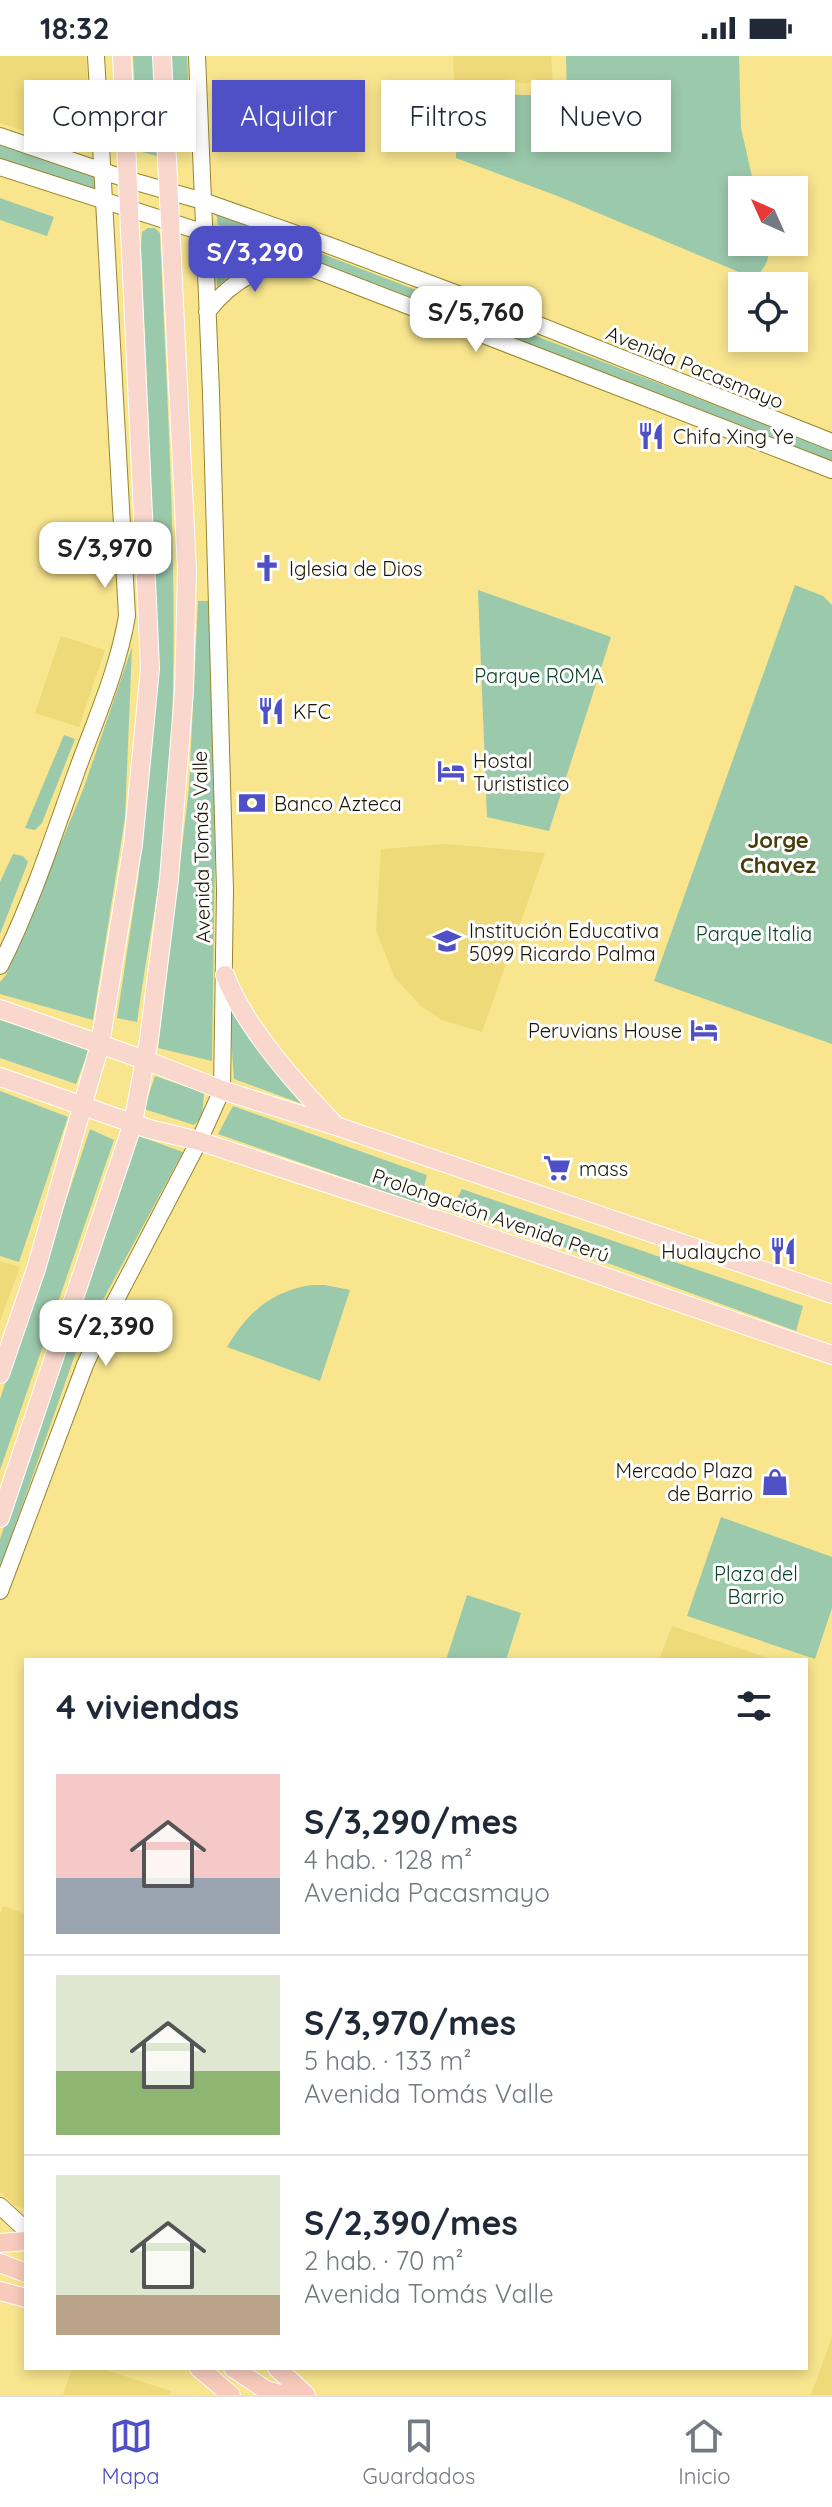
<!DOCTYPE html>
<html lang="es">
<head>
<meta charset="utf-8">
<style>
	:root { --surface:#fff; --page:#f2f2f3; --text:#1f2937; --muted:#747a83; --line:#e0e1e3; --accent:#4f4fc6 }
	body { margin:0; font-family:Quicksand,sans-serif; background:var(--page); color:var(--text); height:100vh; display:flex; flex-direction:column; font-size:30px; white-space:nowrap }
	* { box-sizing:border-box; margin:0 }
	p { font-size:26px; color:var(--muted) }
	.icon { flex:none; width:44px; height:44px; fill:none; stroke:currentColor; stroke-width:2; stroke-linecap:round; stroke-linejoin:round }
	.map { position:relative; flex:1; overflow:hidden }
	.sheet { position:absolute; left:24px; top:1602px; width:784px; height:712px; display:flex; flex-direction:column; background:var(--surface); border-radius:0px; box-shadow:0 4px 12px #0003 }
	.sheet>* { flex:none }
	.guide { position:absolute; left:24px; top:24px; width:784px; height:72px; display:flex; gap:16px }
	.needle { width:52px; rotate:315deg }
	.fabs { position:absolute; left:728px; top:120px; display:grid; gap:16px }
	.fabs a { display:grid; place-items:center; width:80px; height:80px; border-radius:0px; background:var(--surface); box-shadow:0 4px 12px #0003; font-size:40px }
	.price { position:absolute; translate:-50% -68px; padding:0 18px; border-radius:16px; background:#fff; color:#222; font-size:26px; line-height:52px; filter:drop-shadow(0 2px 4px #0008) }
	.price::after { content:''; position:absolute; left:50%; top:48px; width:24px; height:18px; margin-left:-12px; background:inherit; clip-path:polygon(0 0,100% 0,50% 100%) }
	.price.selected { background:var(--accent); color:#fff }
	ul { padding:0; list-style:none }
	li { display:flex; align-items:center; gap:24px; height:200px; padding:0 32px }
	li+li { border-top:2px solid var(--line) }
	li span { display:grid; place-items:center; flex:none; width:224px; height:160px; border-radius:0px; color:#555 }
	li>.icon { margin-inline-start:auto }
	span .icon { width:96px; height:96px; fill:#fffc; stroke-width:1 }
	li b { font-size:34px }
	h2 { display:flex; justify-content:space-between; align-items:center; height:96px; padding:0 32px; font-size:34px }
	.chip { padding:0 28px; border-radius:0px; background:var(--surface); box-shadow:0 4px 12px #0003; font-size:28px; line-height:72px }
	.chip.selected { background:var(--accent); color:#fff }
	.status { display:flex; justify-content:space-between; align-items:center; height:56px; padding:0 40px; background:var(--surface); direction:ltr }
	.status svg { height:22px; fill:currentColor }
	.tab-bar { display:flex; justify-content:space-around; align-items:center; height:112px; border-top:2px solid var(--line); background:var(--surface); font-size:22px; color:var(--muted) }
	.tab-bar a { display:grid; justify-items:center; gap:4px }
	.tab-bar .selected { color:var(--accent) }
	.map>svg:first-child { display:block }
	.built { fill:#efda79 }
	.green { fill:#9bc9ac }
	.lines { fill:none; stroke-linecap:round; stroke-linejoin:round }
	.secondary-casing { stroke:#98862c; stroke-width:18 }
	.primary-casing { stroke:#fff; stroke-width:20 }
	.trunk-casing { stroke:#fff; stroke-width:20 }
	.secondary { stroke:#fff; stroke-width:16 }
	.primary { stroke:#fad7cd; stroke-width:18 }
	.trunk { stroke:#f8cabc; stroke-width:18 }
	.labels { text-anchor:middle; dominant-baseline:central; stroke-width:6; stroke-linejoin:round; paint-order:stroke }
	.street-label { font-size:20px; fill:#1b1500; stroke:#fff }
	.poi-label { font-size:20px; fill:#1b1500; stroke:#fff; text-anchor:start }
	.park-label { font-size:20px; fill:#0e452a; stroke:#fff }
	.neighbourhood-label { font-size:22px; font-weight:bold; fill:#473d0d; stroke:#fff }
</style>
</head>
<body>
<div class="status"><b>18:32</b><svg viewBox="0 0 49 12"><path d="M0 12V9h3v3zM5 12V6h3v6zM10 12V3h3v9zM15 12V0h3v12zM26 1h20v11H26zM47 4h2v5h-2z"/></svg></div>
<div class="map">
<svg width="832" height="2339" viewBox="0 0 832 2339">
	<rect width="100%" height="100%" fill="#f8e58e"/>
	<path class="built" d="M 0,0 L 86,0 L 92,98 L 0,67 Z
		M 453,0 L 551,0 L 553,27 L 454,27 Z
		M 61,580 L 105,594 L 79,671 L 35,657 Z
		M 447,788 L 545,797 L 482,976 L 442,964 L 421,950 L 395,922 L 376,875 L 381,793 Z
		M 0,1205 L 20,1211 L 0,1265 Z
		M 672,1570 L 775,1604 L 659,1604 Z
		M 3,1850 L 26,1858 L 26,2153 L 14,2149 L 0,2136 L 0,1858 Z
		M 832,2281 L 832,2339 L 811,2339 Z
		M 72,2312 L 99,2312 L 171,2335 L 170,2339 L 63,2339 Z"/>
	<path class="green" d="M 133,0 L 153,0 L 157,100 L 138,95 Z
		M 171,0 L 187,0 L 189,38 L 172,40 Z
		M 566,0 L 739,0 L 741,72 L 755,134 L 742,134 L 742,186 L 767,186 C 770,200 768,207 759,218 L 746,219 L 560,141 L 456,102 L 457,37 L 567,40 Z
		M 0,80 L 102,115 L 100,144 L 0,111 Z
		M 0,142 L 54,161 L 47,180 L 0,164 Z
		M 216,157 L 832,394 L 832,409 L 218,169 Z
		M 148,172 L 155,172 L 160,177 C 168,370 182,569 167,761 C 161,828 146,899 137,966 L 117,962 L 138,824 L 156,638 L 152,450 L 141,189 L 142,176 Z
		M 215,185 L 264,202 L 233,218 L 217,231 Z
		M 795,529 L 823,540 L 832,549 L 832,988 L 654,925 Z
		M 478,534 L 611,581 L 549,775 L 487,761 Z
		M 198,545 L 210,545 L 215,796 L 212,1005 L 158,992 L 189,732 Z
		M 132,591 L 125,762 L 93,964 L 0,938 L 0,926 L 6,919 L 83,734 Z
		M 64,679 L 75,683 L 42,767 L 35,774 L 25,772 Z
		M 13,798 L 23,800 L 28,806 L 0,878 L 0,826 Z
		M 229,951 L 257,993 L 305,1049 L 234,1023 Z
		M 0,964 L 89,994 L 76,1028 L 0,1002 Z
		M 155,1020 L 204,1037 L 202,1061 L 194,1069 L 144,1053 Z
		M 0,1035 L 68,1061 L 19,1206 L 0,1200 Z
		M 233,1050 L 427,1119 L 420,1148 L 218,1078 Z
		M 90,1073 L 114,1084 L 0,1414 L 0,1343 Z
		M 136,1079 L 183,1096 L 78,1290 L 0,1513 L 0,1483 Z
		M 462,1133 L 803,1250 L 796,1275 L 452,1151 Z
		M 311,1229 L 325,1229 L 350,1234 L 320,1325 L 227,1291 C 248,1256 270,1236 311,1229 Z
		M 721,1461 L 832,1501 L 832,1552 L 815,1603 L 687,1560 Z
		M 467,1539 L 521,1557 L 506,1604 L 446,1604 Z"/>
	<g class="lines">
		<g class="secondary-casing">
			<path id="secondary" d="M 0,80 L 129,124 L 203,145 L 328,189 L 516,260 L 832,386
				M 0,111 L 295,206 L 832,414
				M 207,256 C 228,229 254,211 289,207
				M 0,910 C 31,849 53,781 76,717 C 95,665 118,614 127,560 L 96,0
				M 0,1535 L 85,1309 L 109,1257 L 199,1085 L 222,1034 L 225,834 L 211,337 L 197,0
				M 0,2150 L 26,2174"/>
		</g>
		<g class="primary-casing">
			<path id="primary" d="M 225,919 C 244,970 296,1028 334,1068
				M 0,953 L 145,1004 L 222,1034 L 336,1070 L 832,1238
				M 0,1021 L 149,1073 L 199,1085 L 457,1170 L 832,1299
				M 0,1318 L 36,1213 L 100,988 L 133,788 L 150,612 L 122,0
				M 0,1462 L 133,1067 L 149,983 L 169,823 L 184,635 L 187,514 L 162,0"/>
		</g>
		<g class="trunk-casing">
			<path id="trunk" d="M 0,2187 L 26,2185
				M 0,2207 L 26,2217
				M 0,2235 L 26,2242
				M 199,2312 L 231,2339
				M 233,2312 L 266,2334 L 283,2339
				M 277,2312 L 306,2339"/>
		</g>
		<use href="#secondary" class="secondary"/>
		<use href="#primary" class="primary"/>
		<use href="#trunk" class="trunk"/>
	</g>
	<defs>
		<g id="restaurant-bare" transform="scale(2.16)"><path d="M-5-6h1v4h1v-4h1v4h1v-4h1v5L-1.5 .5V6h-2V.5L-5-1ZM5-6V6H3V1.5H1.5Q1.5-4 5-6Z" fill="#4f4fc6" stroke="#fff" stroke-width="2.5" paint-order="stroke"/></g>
		<g id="church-bare" transform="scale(2.16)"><path d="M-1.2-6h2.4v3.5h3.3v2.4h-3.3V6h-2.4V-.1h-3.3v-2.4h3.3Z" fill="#4f4fc6" stroke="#fff" stroke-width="2.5" paint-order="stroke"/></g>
		<g id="hotel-bare" transform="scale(2.16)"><path d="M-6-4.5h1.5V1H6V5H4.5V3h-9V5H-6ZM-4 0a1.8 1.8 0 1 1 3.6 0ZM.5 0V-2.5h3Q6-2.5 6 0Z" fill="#4f4fc6" stroke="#fff" stroke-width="2.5" paint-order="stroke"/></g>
		<g id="bank-bare" transform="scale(2.16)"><path d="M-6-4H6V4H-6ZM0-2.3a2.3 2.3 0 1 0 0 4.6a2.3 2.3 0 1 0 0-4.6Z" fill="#4f4fc6" stroke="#fff" stroke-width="2.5" paint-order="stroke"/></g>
		<g id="school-bare" transform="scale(2.16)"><path d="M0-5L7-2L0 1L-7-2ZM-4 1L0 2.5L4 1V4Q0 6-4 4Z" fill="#4f4fc6" stroke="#fff" stroke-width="2.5" paint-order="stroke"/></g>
		<g id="supermarket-bare" transform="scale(2.16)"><path d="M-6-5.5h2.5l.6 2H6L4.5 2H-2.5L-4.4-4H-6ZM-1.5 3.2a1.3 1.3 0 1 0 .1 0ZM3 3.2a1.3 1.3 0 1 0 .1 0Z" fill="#4f4fc6" stroke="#fff" stroke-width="2.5" paint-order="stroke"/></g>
		<g id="shop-bare" transform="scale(2.16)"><path d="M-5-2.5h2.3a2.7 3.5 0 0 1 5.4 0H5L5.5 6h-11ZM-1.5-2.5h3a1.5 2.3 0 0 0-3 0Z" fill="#4f4fc6" stroke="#fff" stroke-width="2.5" paint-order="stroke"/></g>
	</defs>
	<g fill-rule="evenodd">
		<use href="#restaurant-bare" x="651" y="380"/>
		<use href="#church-bare" x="267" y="512"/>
		<use href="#restaurant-bare" x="271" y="655"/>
		<use href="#hotel-bare" x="451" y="715"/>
		<use href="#bank-bare" x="252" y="747"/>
		<use href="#school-bare" x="447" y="885"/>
		<use href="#hotel-bare" x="704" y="974"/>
		<use href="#supermarket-bare" x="557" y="1112"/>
		<use href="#restaurant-bare" x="783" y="1195"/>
		<use href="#shop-bare" x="775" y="1426"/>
	</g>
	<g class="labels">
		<g class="street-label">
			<text transform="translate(695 311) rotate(22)">Avenida Pacasmayo</text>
			<text transform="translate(201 791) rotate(-91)">Avenida Tomás Valle</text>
			<text transform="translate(491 1159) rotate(19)">Prolongación Avenida Perú</text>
		</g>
		<g class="poi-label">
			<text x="673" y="380">Chifa Xing Ye</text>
			<text x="289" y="512">Iglesia de Dios</text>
			<text x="293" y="655">KFC</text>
			<text x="473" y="704">Hostal<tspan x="473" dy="23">Turististico</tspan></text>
			<text x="274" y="747">Banco Azteca</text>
			<text x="469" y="874">Institución Educativa<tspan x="469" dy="23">5099 Ricardo Palma</tspan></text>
			<text x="682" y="974" text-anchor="end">Peruvians House</text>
			<text x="579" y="1112">mass</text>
			<text x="761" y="1195" text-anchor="end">Hualaycho</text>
			<text x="753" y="1414" text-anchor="end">Mercado Plaza<tspan x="753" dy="23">de Barrio</tspan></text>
		</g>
		<g class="park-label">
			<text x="539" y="619">Parque ROMA</text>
			<text x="754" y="877">Parque Italia</text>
			<text x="756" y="1517">Plaza del<tspan x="756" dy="23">Barrio</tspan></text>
		</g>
		<g class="neighbourhood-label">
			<text x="778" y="784">Jorge<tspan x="778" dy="25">Chavez</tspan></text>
		</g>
	</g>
</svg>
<div class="fabs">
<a><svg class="needle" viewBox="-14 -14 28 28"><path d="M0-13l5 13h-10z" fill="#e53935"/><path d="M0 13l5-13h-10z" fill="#747a83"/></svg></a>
<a><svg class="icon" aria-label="locate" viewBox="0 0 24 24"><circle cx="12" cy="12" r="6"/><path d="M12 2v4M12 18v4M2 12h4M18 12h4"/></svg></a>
</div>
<b class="price selected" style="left:255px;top:238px">S/3,290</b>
<b class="price" style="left:476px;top:298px">S/5,760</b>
<b class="price" style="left:105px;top:534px">S/3,970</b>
<b class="price" style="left:106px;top:1312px">S/2,390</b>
<div class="guide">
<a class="chip">Comprar</a>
<a class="chip selected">Alquilar</a>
<a class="chip">Filtros</a>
<a class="chip">Nuevo</a>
</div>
<section class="sheet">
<h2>4 viviendas<svg class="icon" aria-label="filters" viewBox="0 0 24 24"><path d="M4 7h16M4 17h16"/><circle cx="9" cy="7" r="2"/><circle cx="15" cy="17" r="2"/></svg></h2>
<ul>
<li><span style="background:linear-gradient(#f6c9c9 65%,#9aa5b1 0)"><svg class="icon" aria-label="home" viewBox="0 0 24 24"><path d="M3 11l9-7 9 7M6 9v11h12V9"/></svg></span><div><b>S/3,290/mes</b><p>4 hab. · 128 m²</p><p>Avenida Pacasmayo</p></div></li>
<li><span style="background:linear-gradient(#dfe7d0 60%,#8fb573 0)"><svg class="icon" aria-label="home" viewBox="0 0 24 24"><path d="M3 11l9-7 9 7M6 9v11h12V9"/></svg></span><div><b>S/3,970/mes</b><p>5 hab. · 133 m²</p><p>Avenida Tomás Valle</p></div></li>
<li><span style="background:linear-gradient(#dfe7d0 75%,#b9a48a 0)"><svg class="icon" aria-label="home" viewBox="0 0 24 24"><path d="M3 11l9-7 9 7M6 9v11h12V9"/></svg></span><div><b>S/2,390/mes</b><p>2 hab. · 70 m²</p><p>Avenida Tomás Valle</p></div></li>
</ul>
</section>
</div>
<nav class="tab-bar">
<a class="selected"><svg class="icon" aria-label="map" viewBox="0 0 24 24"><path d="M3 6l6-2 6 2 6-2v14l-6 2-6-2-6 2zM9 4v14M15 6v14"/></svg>Mapa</a>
<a><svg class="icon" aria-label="saved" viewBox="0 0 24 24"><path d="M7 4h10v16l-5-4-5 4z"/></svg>Guardados</a>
<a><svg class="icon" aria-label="home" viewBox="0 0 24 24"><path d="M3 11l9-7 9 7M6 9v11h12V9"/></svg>Inicio</a>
</nav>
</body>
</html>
